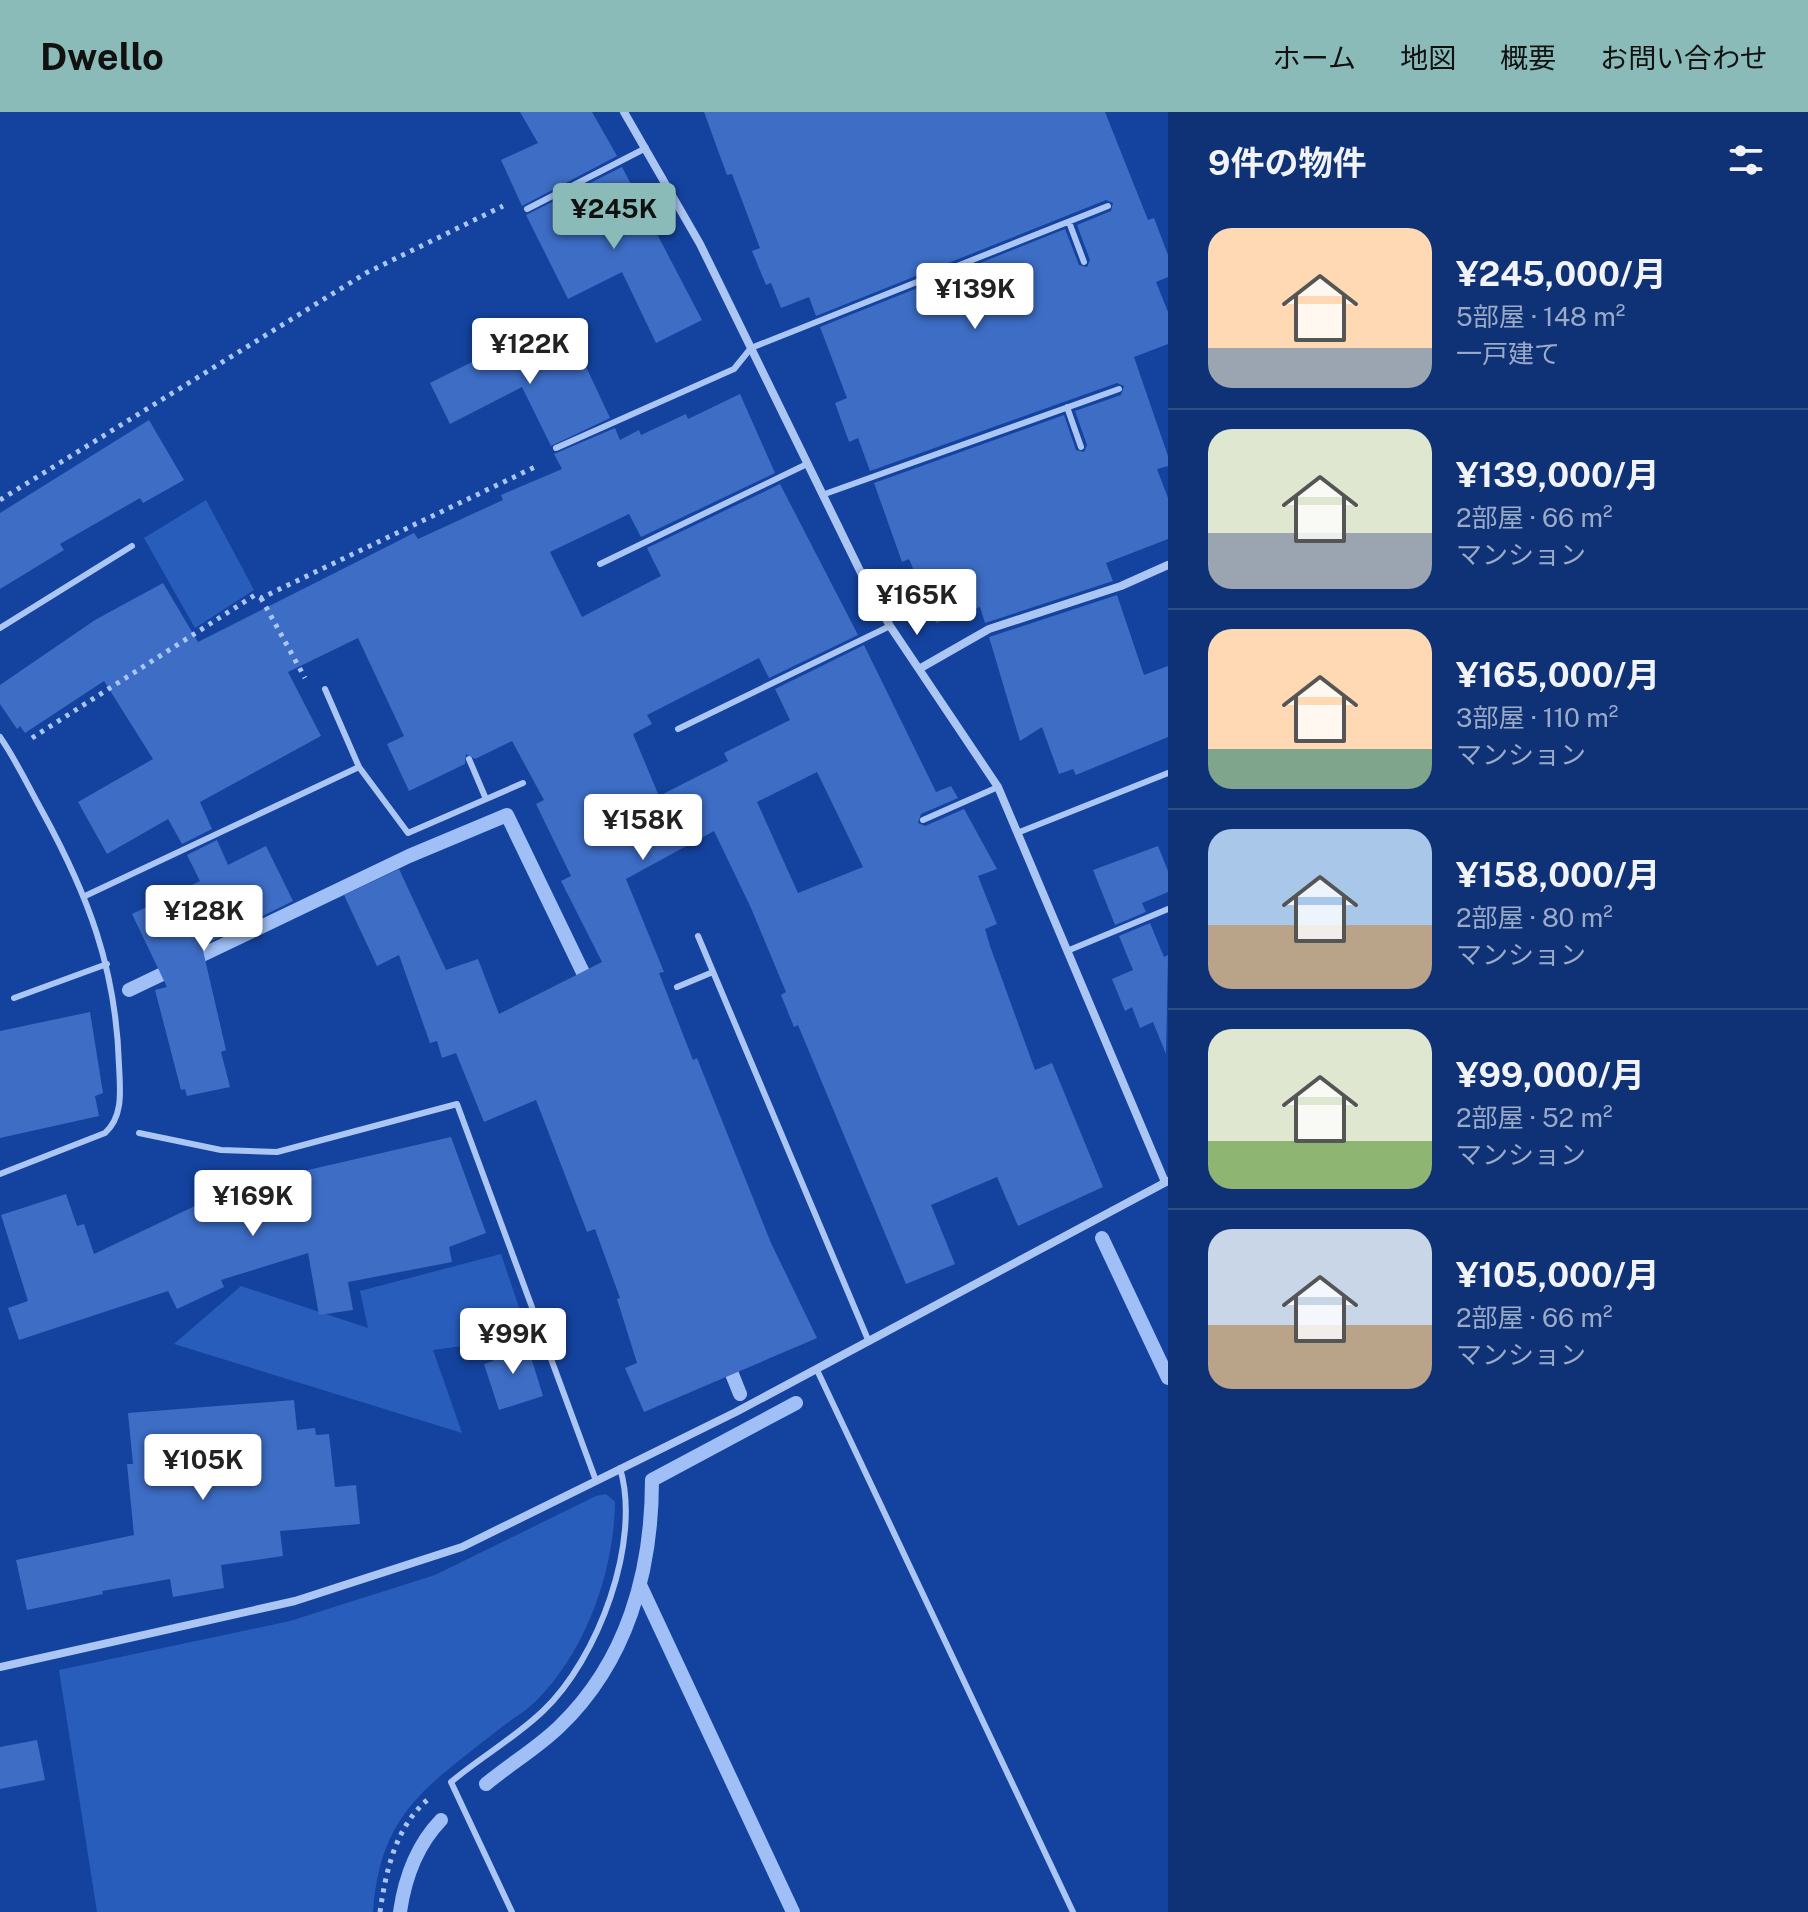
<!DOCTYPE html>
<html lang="ja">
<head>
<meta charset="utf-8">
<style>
	:root { --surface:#0f3277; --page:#183a7c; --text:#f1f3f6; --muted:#9baac6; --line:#2f4d89; --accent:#8bbbb9 }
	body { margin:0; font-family:"Public Sans","Noto Sans JP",sans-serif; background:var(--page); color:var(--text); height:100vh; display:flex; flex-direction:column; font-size:30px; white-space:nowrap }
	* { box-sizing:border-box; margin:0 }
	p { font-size:26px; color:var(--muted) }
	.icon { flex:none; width:44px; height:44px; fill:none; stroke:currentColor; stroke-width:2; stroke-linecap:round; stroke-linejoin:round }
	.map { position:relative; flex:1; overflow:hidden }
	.drawer { display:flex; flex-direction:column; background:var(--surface); width:640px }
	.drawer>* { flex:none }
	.price { position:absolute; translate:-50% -68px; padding:0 18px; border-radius:8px; background:#fff; color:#222; font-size:26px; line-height:52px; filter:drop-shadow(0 2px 4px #0008) }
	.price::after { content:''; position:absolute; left:50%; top:48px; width:24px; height:18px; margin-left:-12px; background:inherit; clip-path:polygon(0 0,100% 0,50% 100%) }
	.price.selected { background:var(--accent); color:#111 }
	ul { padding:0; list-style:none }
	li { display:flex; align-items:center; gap:24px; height:200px; padding:0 40px }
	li+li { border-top:2px solid var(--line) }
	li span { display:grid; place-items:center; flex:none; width:224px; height:160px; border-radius:24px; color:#555 }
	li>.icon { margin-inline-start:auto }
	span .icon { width:96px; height:96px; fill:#fffc; stroke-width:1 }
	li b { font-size:34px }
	h2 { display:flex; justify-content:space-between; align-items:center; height:96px; padding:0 40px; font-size:34px }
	header { display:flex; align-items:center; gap:48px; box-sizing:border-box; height:112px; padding:0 40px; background:var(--accent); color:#111 }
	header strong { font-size:38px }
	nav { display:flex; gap:44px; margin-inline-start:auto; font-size:28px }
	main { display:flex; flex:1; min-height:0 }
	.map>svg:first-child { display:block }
	.green { fill:#285dbc }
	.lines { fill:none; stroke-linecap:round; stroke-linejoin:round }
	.stream { stroke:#9fbff6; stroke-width:14 }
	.building { fill:#3d6dc5; fill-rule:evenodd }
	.path { stroke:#acc6f4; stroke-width:5; stroke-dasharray:4 6; stroke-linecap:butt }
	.lane { stroke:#acc6f4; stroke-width:6 }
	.street { stroke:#acc6f4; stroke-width:8 }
</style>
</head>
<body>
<header>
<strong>Dwello</strong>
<nav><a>ホーム</a><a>地図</a><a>概要</a><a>お問い合わせ</a></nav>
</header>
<main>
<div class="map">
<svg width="1168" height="1800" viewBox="0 0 1168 1800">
	<rect width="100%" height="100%" fill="#14439f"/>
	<path class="green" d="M 206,388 L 254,478 L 195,516 L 144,426 Z
		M 501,1142 L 529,1225 L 433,1238 L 462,1321 L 174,1232 L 241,1174 L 368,1216 L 360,1179 Z
		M 606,1382 L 615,1390 C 614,1460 586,1539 536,1589 C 525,1600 510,1608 498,1618 C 426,1675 380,1701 373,1800 L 97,1800 L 59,1558 L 290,1509 L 435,1463 L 596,1384 Z"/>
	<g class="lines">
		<path class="stream" d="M 129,878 L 409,744 L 507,703 L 590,875
			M 1102,1126 L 1168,1266
			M 726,1247 L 740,1282
			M 641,1475 L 793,1800
			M 486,1672 C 510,1652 536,1637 559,1615 C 627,1550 652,1460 652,1368 L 796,1291
			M 400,1800 C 405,1765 417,1733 441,1708"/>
	</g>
	<path class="building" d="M 520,0 L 592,0 L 617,44 L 522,94 L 501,48 L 538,31 Z
		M 704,0 L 1105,0 L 1148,108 L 1154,106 L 1168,143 L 1168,165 L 1156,170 L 1168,200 L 1168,232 L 1134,245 L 1168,344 L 1168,354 L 1157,357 L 1168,386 L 1168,427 L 1106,451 L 1113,469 L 985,511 L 980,495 L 936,511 L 909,447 L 902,450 L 874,371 L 1064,303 L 1076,338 L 1084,340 L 1087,333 L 1075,299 L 1121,283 L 1124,274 L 1117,271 L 870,359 L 858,326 L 849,330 L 835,291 L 847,286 L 820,215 L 1065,117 L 1079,153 L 1087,155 L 1090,148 L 1077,113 L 1111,99 L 1113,91 L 1106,88 L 816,204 L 809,185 L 781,196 L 771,171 L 766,173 L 752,139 L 760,136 L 732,62 L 727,63 Z
		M 622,55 L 702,208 L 656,231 L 622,160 L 568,187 L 526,103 Z
		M 567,214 L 610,306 L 551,334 L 522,275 L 450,312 L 430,271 L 490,241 L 494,249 Z
		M 740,282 L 775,361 L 641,425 L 629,402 L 550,440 L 582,505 L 661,464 L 647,436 L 780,372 L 858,523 L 769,566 L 759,546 L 647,603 L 652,612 L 633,622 L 659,684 L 728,649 L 724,641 L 790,608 L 775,577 L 864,533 L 936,680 L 951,674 L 958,686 L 921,702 L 918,711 L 925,714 L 964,697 L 997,757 L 978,764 L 997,812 L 985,817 L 990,834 L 1035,958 L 1052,951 L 1103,1075 L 1018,1114 L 997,1065 L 931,1093 L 955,1152 L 906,1172 L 798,913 L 794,915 L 781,883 L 786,880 L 751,796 L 714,719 L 626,767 L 664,860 L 659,861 L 693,948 L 697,946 L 771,1131 L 817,1226 L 644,1300 L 625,1256 L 637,1251 L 617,1187 L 620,1186 L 595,1117 L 587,1120 L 536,988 L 484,1010 L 456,941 L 442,946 L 437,929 L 430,931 L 399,843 L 377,854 L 344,783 L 399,757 L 446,858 L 478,847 L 499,902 L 602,850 L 561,769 L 571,764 L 536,692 L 544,688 L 512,629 L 475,647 L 466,642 L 465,652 L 409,679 L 387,632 L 404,624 L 358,526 L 288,560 L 321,624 L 200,690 L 212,717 L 182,732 L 168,707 L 107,742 L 78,690 L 153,647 L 104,569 L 25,621 L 20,614 L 17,617 L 0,592 L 0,573 L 95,508 L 163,471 L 198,530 L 414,421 L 418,427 L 503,388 L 501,383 L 562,357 L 554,342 L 615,316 L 620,328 L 639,318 L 641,323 L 686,302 L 688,307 ZM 817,660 L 863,755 L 798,781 L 757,690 Z
		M 149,308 L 184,368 L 143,391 L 140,386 L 60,432 L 64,438 L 0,477 L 0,401 Z
		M 1117,483 L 1144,563 L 1168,554 L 1168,625 L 1076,663 L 1073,657 L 1059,662 L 1042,615 L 1020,629 L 989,525 Z
		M 217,728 L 228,753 L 266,734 L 293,789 L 202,834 L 226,938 L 221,940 L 230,975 L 187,984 L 185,977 L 181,978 L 155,878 L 167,875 L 132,802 L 200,769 L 187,743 Z
		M 1158,734 L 1168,759 L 1168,780 L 1142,791 L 1146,800 L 1115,813 L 1093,758 Z
		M 1150,811 L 1164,845 L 1168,843 L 1166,942 L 1153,910 L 1140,916 L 1132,895 L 1125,899 L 1112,867 L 1133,858 L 1119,824 Z
		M 90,900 L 103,981 L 95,984 L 99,1004 L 0,1026 L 0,919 Z
		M 451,1025 L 486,1121 L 449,1135 L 452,1150 L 348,1170 L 353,1198 L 319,1203 L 308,1141 L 221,1168 L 224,1175 L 177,1197 L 168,1179 L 19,1228 L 8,1196 L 28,1189 L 1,1103 L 66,1082 L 77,1114 L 84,1112 L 94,1142 L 197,1093 L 242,1083 L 239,1074 Z
		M 526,1229 L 543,1284 L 499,1298 L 484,1252 L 493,1249 L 490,1240 Z
		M 294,1288 L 297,1318 L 315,1316 L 316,1323 L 329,1322 L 335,1375 L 356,1373 L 360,1412 L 280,1419 L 283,1444 L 221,1453 L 224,1476 L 173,1485 L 170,1467 L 102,1479 L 103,1482 L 27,1498 L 16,1448 L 134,1423 L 127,1352 L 133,1352 L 128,1301 Z
		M 37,1628 L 45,1668 L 0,1677 L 0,1635 Z"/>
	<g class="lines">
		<path class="path" d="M 0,388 L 366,161 L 503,94
			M 261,486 L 305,566
			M 32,626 L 255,483 L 261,486 L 537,354
			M 380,1800 C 386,1758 396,1712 431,1685"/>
		<path class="lane" d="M 527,97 L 646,36
			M 1069,110 L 1084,150
			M 1067,295 L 1081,335
			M 556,336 L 734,257 L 751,236 L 1108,94
			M 822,383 L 1119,277
			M 600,452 L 807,352
			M 0,516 L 132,434
			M 325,577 L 359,655 L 408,721 L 523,671
			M 678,617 L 890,514
			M 0,625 C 16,648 28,674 42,699 C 88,783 116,856 119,953 C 120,977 124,1004 105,1021 L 0,1062
			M 469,647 L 486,687
			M 923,708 L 998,675
			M 1017,721 L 1168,661
			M 85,784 L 359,655
			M 698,824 L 869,1230
			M 1067,839 L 1168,797
			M 677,875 L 713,860
			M 14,886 L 107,852
			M 139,1021 L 221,1038 L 277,1040 L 457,992 L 595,1366
			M 817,1258 L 1073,1800
			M 512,1800 L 451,1670 C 481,1645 516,1625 543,1599 C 598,1547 642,1429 620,1356"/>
		<path class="street" d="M 624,0 L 700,132 L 865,469 L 890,514 L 998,675 L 1165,1070
			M 919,557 L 989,517 L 1121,474 L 1168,453
			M 0,1555 L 295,1489 L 462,1435 L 736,1300 L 1168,1069"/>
	</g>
</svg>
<b class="price selected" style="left:614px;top:139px">¥245K</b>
<b class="price" style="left:975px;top:219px">¥139K</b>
<b class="price" style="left:530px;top:274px">¥122K</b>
<b class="price" style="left:917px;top:525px">¥165K</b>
<b class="price" style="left:643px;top:750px">¥158K</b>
<b class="price" style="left:204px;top:841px">¥128K</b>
<b class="price" style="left:253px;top:1126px">¥169K</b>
<b class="price" style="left:513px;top:1264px">¥99K</b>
<b class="price" style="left:203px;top:1390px">¥105K</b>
</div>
<section class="drawer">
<h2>9件の物件<svg class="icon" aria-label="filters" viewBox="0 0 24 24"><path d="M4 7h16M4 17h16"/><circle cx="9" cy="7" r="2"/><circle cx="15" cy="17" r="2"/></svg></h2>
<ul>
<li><span style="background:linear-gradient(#ffd9b3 75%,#9aa5b1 0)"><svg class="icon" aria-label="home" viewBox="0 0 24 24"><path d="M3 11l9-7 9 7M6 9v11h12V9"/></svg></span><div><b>¥245,000/月</b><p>5部屋 · 148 m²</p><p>一戸建て</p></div></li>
<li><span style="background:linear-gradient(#dfe7d0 65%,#9aa5b1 0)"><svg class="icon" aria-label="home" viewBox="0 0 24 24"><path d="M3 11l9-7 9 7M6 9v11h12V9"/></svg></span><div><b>¥139,000/月</b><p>2部屋 · 66 m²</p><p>マンション</p></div></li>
<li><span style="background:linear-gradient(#ffd9b3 75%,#7fa58c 0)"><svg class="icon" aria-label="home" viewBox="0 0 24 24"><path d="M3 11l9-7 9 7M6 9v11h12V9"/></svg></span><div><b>¥165,000/月</b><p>3部屋 · 110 m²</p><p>マンション</p></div></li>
<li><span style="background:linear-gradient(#a9c7e8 60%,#b9a48a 0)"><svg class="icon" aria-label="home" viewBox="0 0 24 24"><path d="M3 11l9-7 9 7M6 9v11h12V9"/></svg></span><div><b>¥158,000/月</b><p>2部屋 · 80 m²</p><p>マンション</p></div></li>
<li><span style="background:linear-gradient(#dfe7d0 70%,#8fb573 0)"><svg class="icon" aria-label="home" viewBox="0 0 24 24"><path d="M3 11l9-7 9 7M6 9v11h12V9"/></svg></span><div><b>¥99,000/月</b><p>2部屋 · 52 m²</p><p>マンション</p></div></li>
<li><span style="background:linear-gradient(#c9d6e8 60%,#b9a48a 0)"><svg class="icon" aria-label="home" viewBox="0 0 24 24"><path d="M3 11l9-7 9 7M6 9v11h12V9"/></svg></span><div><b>¥105,000/月</b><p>2部屋 · 66 m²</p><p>マンション</p></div></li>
</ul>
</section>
</main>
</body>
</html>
